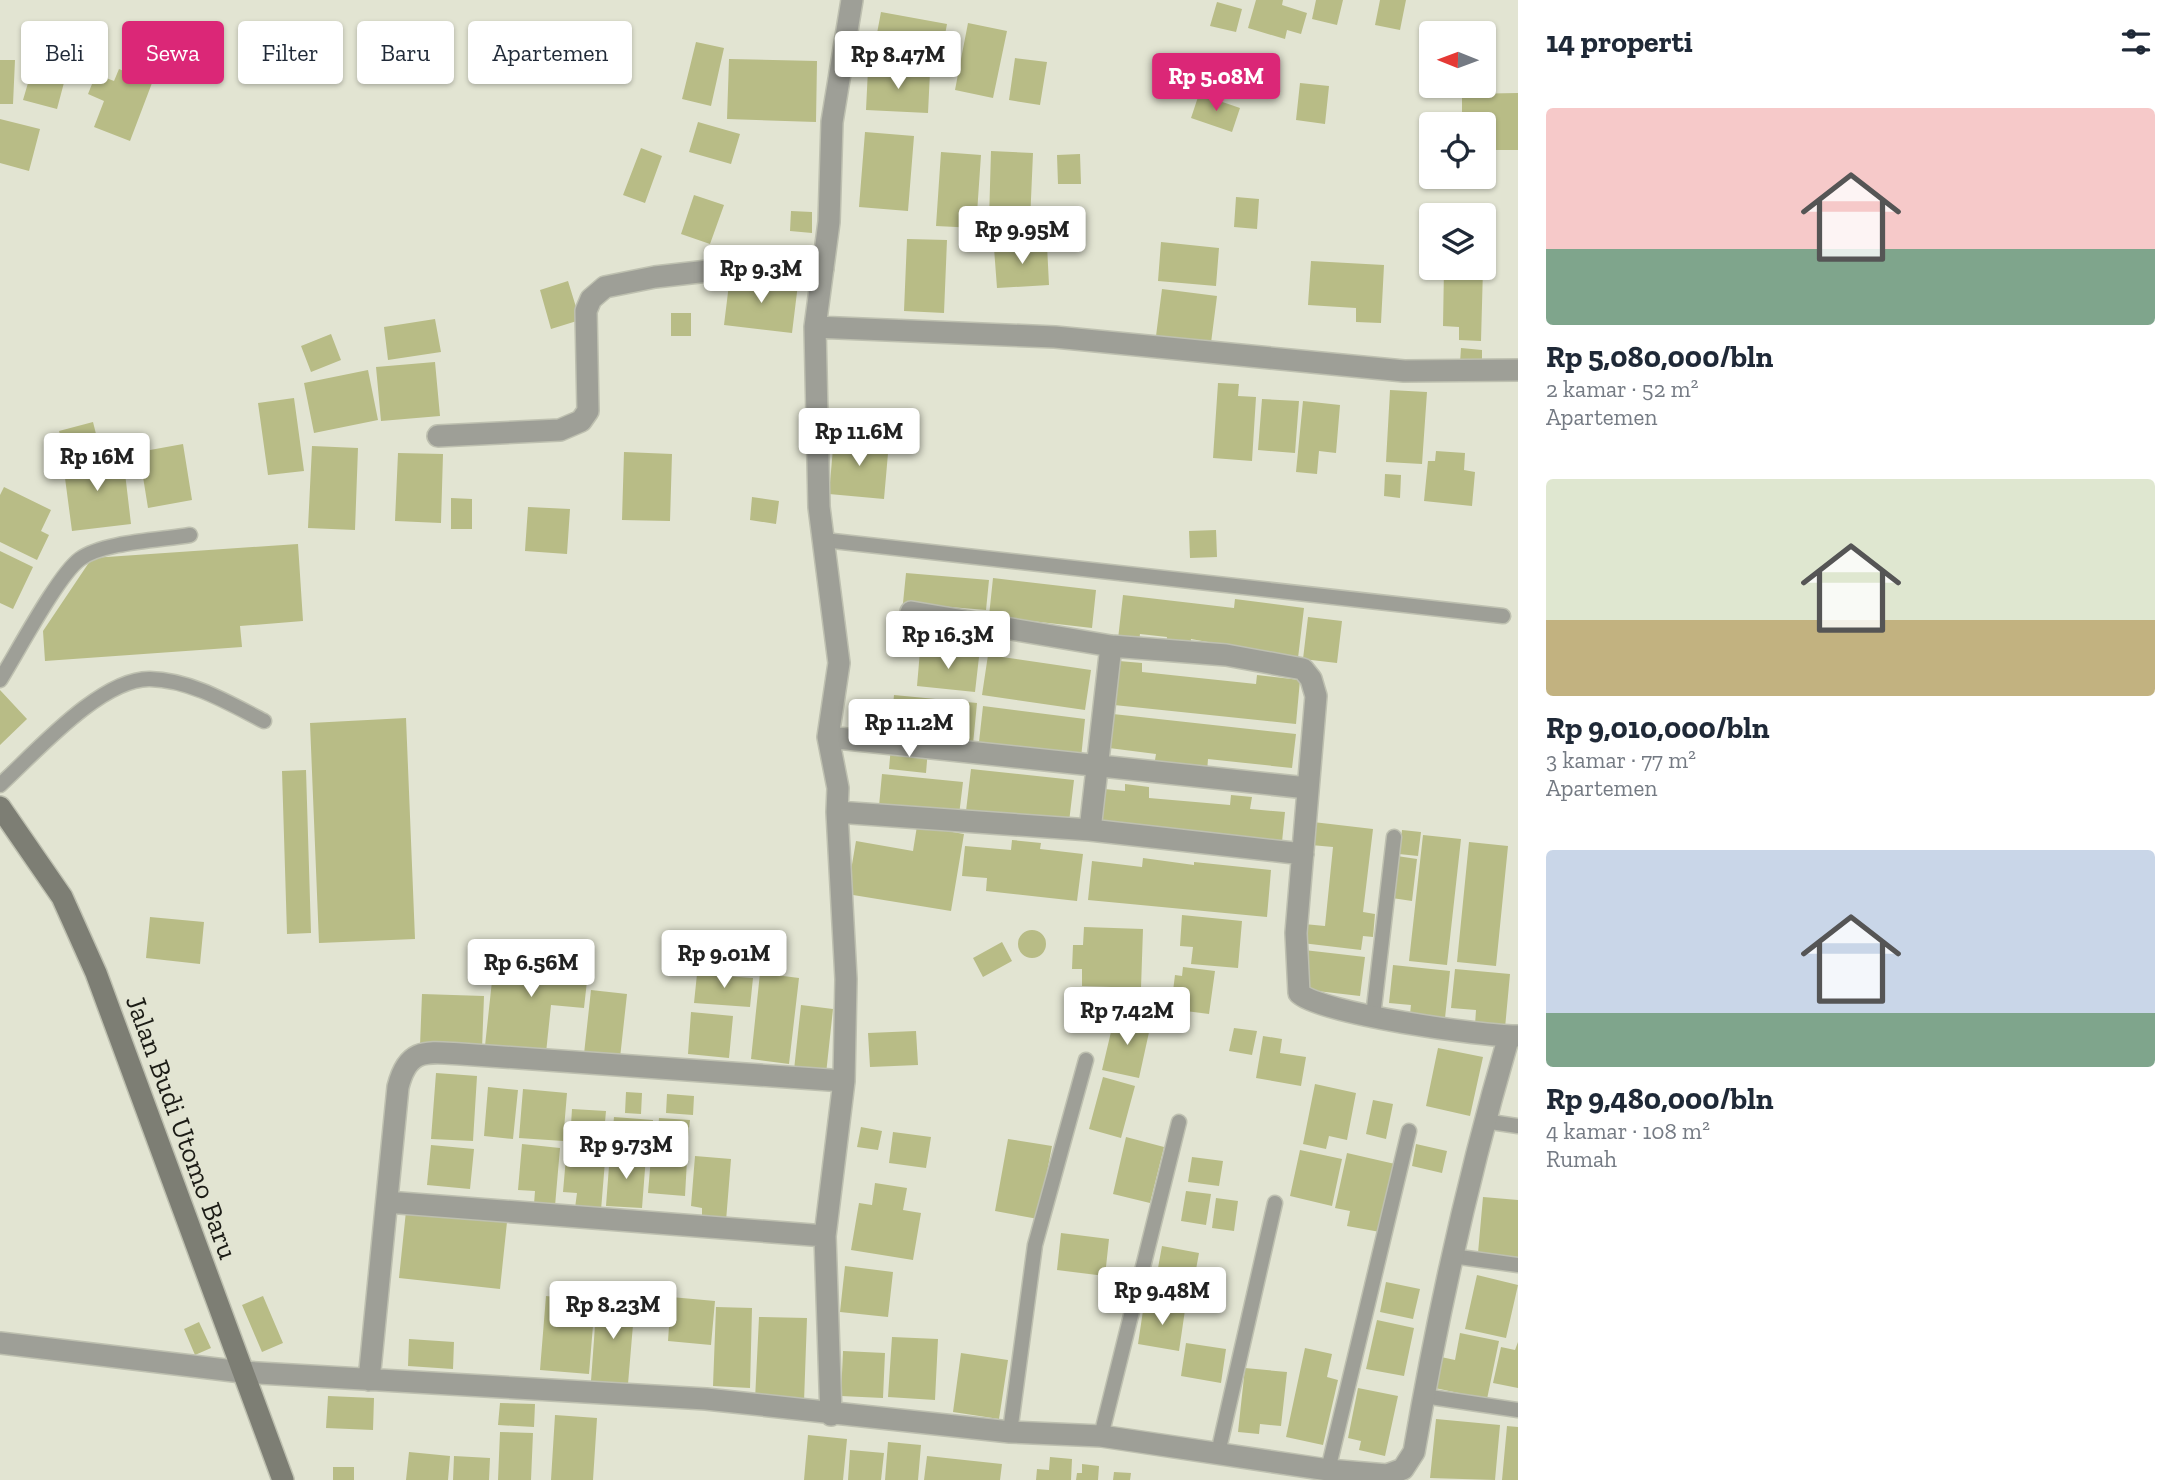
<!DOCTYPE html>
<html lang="id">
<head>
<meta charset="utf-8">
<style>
	:root { --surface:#fff; --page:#f2f2f3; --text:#1f2937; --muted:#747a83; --accent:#db2777 }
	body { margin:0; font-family:"Zilla Slab",serif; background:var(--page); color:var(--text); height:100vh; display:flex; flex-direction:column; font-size:26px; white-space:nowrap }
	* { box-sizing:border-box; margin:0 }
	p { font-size:23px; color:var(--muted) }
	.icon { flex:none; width:38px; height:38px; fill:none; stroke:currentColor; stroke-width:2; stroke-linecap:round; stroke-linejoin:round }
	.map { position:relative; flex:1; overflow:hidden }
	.side { display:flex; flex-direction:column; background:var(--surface); width:665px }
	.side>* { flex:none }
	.banner { position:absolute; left:21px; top:21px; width:665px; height:63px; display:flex; gap:14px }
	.needle { width:46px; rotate:271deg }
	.buttons { position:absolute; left:1419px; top:21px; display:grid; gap:14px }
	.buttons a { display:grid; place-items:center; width:77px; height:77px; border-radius:7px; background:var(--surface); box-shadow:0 2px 5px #0004; font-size:35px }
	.price { position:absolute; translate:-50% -60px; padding:0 16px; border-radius:7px; background:#fff; color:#222; font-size:23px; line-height:46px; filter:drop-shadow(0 2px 4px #0008) }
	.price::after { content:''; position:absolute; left:50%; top:42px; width:21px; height:16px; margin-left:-10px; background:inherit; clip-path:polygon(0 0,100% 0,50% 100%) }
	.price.selected { background:var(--accent); color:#fff }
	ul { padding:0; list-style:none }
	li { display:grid; align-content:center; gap:14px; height:371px; padding:0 28px }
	li span { display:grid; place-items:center; height:217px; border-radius:7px; color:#555 }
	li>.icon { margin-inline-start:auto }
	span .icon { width:126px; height:126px; fill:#fffc; stroke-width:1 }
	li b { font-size:30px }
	h2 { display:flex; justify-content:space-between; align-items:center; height:84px; padding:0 28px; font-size:30px }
	.pill { padding:0 24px; border-radius:7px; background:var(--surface); box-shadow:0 2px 5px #0004; font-size:24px; line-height:63px }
	.pill.selected { background:var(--accent); color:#fff }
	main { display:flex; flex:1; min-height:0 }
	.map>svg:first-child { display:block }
	.building { fill:#b8bc86 }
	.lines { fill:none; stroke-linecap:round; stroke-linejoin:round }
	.lane-casing { stroke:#bec0b0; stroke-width:17 }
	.street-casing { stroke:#bec0b0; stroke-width:24 }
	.secondary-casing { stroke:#bec0b0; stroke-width:24 }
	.lane { stroke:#9e9f97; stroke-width:14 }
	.street { stroke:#9e9f97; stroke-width:21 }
	.secondary { stroke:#7d7e74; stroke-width:21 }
	.labels { text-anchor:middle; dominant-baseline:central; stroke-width:5; stroke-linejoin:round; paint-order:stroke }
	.street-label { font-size:28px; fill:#1b1b15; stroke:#e2e4d2 }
</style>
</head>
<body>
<main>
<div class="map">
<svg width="1518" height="1480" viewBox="0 0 1518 1480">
	<rect width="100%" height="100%" fill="#e2e4d2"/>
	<path class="building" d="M 1256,0 L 1283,0 L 1282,5 L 1307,13 L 1301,34 L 1287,30 L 1285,39 L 1248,28 Z
		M 1316,0 L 1343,0 L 1337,25 L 1312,19 Z
		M 1380,0 L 1406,0 L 1400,30 L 1375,25 Z
		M 1217,2 L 1242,9 L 1236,32 L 1210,26 Z
		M 881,12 L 947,24 L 941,56 L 875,44 Z
		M 968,23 L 1007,31 L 993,98 L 955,90 Z
		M 696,42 L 724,48 L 711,106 L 682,99 Z
		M 1015,58 L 1047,62 L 1040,105 L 1009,100 Z
		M 729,59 L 817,61 L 816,122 L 727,119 Z
		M 0,60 L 15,60 L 13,104 L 0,104 Z
		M 33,66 L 66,75 L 57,109 L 23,100 Z
		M 119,69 L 152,83 L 130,141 L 94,127 L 104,101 L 88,94 L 96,74 L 114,81 Z
		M 868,69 L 930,72 L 928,113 L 866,110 Z
		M 1300,83 L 1329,86 L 1325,124 L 1296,120 Z
		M 1518,93 L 1518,150 L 1484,150 L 1484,124 L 1462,124 L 1462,94 Z
		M 1199,94 L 1240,108 L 1232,132 L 1191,118 Z
		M 0,119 L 40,129 L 29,171 L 0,163 Z
		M 698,122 L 740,134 L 731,164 L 689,152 Z
		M 865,132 L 914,136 L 908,211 L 859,207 Z
		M 641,148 L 662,156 L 645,203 L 623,195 Z
		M 991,151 L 1033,153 L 1030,222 L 989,220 Z
		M 941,152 L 981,155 L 976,228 L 936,226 Z
		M 1080,154 L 1081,184 L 1058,184 L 1057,155 Z
		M 694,195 L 724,205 L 710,244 L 681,234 Z
		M 1236,197 L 1259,199 L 1257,229 L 1234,227 Z
		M 791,211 L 812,212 L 812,233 L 790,231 Z
		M 907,239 L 947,240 L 944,313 L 904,311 Z
		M 1161,242 L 1219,248 L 1216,286 L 1158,281 Z
		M 1047,245 L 1049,285 L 997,288 L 994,248 Z
		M 1311,261 L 1384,265 L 1381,323 L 1356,322 L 1356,308 L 1308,305 Z
		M 1444,268 L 1483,268 L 1481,341 L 1459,340 L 1459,327 L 1443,326 Z
		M 730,276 L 798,284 L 792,333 L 724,325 Z
		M 568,281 L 580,320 L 551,329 L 540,290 Z
		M 1162,289 L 1217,296 L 1211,343 L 1156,336 Z
		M 671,313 L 691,313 L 691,336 L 671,336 Z
		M 435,319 L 441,352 L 388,360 L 384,327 Z
		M 331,334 L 341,360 L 311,372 L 301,346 Z
		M 1461,348 L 1482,350 L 1482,364 L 1460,363 Z
		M 435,362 L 440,416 L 381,421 L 376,367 Z
		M 368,370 L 378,420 L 314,433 L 304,383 Z
		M 1218,383 L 1239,384 L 1238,396 L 1256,397 L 1252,461 L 1213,458 Z
		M 1390,390 L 1427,392 L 1422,464 L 1386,462 Z
		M 294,398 L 304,471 L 268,475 L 258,403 Z
		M 1262,399 L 1299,401 L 1295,453 L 1258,450 Z
		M 1303,401 L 1340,405 L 1336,453 L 1319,451 L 1317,474 L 1296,472 Z
		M 93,422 L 100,450 L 67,459 L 59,431 Z
		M 834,437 L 889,442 L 884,499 L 829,494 Z
		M 183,444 L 192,500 L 148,508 L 139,452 Z
		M 312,446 L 358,448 L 355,530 L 308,528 Z
		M 1436,451 L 1465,453 L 1464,470 L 1475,472 L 1472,506 L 1424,501 L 1428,461 L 1435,461 Z
		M 624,452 L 672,454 L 670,521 L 622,520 Z
		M 398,453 L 443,454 L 441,523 L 395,521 Z
		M 123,456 L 131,524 L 72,531 L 63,463 Z
		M 1385,474 L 1401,475 L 1400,498 L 1384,496 Z
		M 4,487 L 51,510 L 41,531 L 49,535 L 37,560 L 0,542 L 0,495 Z
		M 752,497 L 779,501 L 776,524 L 750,520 Z
		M 451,498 L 472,499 L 472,529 L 451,529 Z
		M 528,507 L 570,509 L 567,554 L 525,551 Z
		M 1216,530 L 1217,557 L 1190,558 L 1189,531 Z
		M 298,544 L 303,621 L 240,626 L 242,647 L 45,661 L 43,631 L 92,558 Z
		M 0,551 L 33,567 L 13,609 L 0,603 Z
		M 906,573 L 989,580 L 986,610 L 903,603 Z
		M 993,578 L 1096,590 L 1092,628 L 989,616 Z
		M 1123,595 L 1234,608 L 1235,599 L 1304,608 L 1298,658 L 1191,639 L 1190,648 L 1166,645 L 1167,637 L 1140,634 L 1139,641 L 1118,639 Z
		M 1308,617 L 1342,621 L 1337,663 L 1303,659 Z
		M 920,651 L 979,657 L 975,692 L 917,686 Z
		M 988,655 L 1091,670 L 1085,710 L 982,695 Z
		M 1119,661 L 1142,663 L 1142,672 L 1256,684 L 1257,675 L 1300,680 L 1296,724 L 1114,705 Z
		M 0,690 L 27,719 L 0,745 Z
		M 894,695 L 977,703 L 973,744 L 890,736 Z
		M 983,706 L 1085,719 L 1081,758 L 979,742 Z
		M 1113,714 L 1296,734 L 1292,768 L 1208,759 L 1207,772 L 1154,766 L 1156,754 L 1109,748 Z
		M 406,718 L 415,939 L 319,943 L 310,723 Z
		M 891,746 L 928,749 L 926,773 L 889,769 Z
		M 971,769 L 1074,780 L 1069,822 L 966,811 Z
		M 306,770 L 311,933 L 287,934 L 282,771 Z
		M 882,774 L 963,782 L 959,815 L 879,806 Z
		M 1125,784 L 1149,787 L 1149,798 L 1230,805 L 1231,795 L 1252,797 L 1250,809 L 1285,812 L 1282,842 L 1101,824 L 1104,789 L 1125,791 Z
		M 1313,822 L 1373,829 L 1363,912 L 1375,914 L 1373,937 L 1363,936 L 1361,950 L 1302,943 L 1304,924 L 1325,926 L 1333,847 L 1311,845 Z
		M 917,826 L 964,834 L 951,911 L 847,894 L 856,841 L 913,851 Z
		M 1402,830 L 1421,832 L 1418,856 L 1399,854 Z
		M 1423,835 L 1461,839 L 1447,965 L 1409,961 Z
		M 1012,840 L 1041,843 L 1040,849 L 1083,854 L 1077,901 L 986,891 L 987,878 L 962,876 L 965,846 L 1011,850 Z
		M 1469,842 L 1508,846 L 1496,966 L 1457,962 Z
		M 1397,856 L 1417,859 L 1412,901 L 1392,898 Z
		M 1143,858 L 1194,865 L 1194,862 L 1271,870 L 1267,917 L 1088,900 L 1092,861 L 1142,867 Z
		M 1182,915 L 1242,921 L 1238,968 L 1191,964 L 1193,947 L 1180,946 Z
		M 150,917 L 204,922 L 200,964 L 146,958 Z
		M 1084,927 L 1143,929 L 1141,988 L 1082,986 L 1082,969 L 1072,969 L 1073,945 L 1083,945 Z
		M1018 944a14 14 0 1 1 28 0a14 14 0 1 1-28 0Z
		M 1002,942 L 1012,961 L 983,977 L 973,958 Z
		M 1304,950 L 1365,957 L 1360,996 L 1300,989 Z
		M 495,953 L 589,963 L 584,1008 L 551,1005 L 546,1053 L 485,1046 Z
		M 1393,965 L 1450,971 L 1445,1018 L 1410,1014 L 1411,1005 L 1389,1003 Z
		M 1183,967 L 1215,971 L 1209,1014 L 1178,1010 L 1181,992 L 1173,991 L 1175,975 L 1182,976 Z
		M 1455,969 L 1510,974 L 1505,1028 L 1475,1025 L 1476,1010 L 1451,1008 Z
		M 760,973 L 799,978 L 789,1064 L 751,1059 Z
		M 697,974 L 753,978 L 750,1007 L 694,1003 Z
		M 591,990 L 627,994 L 620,1058 L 584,1054 Z
		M 422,994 L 484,996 L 482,1049 L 420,1046 Z
		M 801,1005 L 833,1009 L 826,1074 L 794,1070 Z
		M 691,1012 L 733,1016 L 729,1058 L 688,1054 Z
		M 1115,1015 L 1151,1023 L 1139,1078 L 1102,1070 Z
		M 1234,1028 L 1257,1031 L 1252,1055 L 1229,1051 Z
		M 916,1031 L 918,1065 L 870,1067 L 868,1033 Z
		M 1263,1036 L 1282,1039 L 1280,1053 L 1306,1057 L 1301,1086 L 1256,1078 Z
		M 1438,1048 L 1483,1057 L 1470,1116 L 1426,1106 Z
		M 436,1073 L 477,1076 L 473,1141 L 431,1139 Z
		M 1103,1077 L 1135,1086 L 1121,1138 L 1089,1129 Z
		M 1315,1084 L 1356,1093 L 1347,1140 L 1329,1136 L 1326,1149 L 1303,1144 Z
		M 488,1087 L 518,1090 L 513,1139 L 484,1136 Z
		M 523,1089 L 567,1093 L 563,1141 L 519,1138 Z
		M 626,1092 L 642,1093 L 641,1114 L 625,1113 Z
		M 667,1094 L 694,1096 L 693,1115 L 666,1113 Z
		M 1373,1100 L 1393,1104 L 1386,1139 L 1366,1134 Z
		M 572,1109 L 606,1111 L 603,1144 L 570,1141 Z
		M 614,1117 L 653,1120 L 651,1152 L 611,1149 Z
		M 659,1118 L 690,1120 L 686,1154 L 656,1151 Z
		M 861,1127 L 882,1131 L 878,1150 L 857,1147 Z
		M 893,1132 L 931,1137 L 926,1168 L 889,1163 Z
		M 1126,1137 L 1164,1147 L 1150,1203 L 1113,1194 Z
		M 1008,1139 L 1052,1146 L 1038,1219 L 995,1211 Z
		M 522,1144 L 560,1148 L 555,1206 L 534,1204 L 535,1191 L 518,1190 Z
		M 1416,1144 L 1447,1151 L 1442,1173 L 1412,1166 Z
		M 431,1145 L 474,1149 L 470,1189 L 427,1185 Z
		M 567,1146 L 606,1149 L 601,1210 L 575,1208 L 577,1193 L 563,1192 Z
		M 1300,1150 L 1342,1159 L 1332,1206 L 1290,1196 Z
		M 610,1153 L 646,1156 L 642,1208 L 606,1206 Z
		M 1347,1153 L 1395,1164 L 1380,1232 L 1347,1226 L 1350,1211 L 1335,1208 Z
		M 695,1156 L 731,1159 L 726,1221 L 702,1219 L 702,1208 L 691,1206 Z
		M 651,1157 L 687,1160 L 685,1196 L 648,1193 Z
		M 1192,1157 L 1223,1161 L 1219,1186 L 1188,1182 Z
		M 875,1183 L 907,1188 L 903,1210 L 921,1213 L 913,1260 L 851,1250 L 859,1203 L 872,1205 Z
		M 1186,1191 L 1211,1194 L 1206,1225 L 1181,1221 Z
		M 1483,1197 L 1518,1200 L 1518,1257 L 1478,1253 Z
		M 1216,1198 L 1238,1201 L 1234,1231 L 1212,1228 Z
		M 406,1211 L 507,1222 L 500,1289 L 399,1278 Z
		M 1061,1233 L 1109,1239 L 1105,1276 L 1057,1270 Z
		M 1162,1246 L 1199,1253 L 1193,1286 L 1156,1279 Z
		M 845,1266 L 893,1272 L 888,1317 L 840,1312 Z
		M 1477,1275 L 1518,1285 L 1506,1338 L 1465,1329 Z
		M 1386,1282 L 1420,1289 L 1413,1319 L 1380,1312 Z
		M 263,1296 L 283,1343 L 262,1352 L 242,1305 Z
		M 546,1296 L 595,1301 L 589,1374 L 540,1370 Z
		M 671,1297 L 715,1301 L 711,1345 L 668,1341 Z
		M 597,1298 L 635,1301 L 628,1384 L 591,1381 Z
		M 1144,1304 L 1185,1310 L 1179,1351 L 1138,1344 Z
		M 716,1307 L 752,1308 L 750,1388 L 713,1386 Z
		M 759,1317 L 807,1318 L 804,1402 L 755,1400 Z
		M 1377,1320 L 1414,1328 L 1404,1376 L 1366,1369 Z
		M 199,1322 L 211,1348 L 195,1355 L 184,1329 Z
		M 1460,1333 L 1499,1341 L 1487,1399 L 1435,1388 L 1441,1357 L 1455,1360 Z
		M 892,1337 L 938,1339 L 935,1400 L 888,1397 Z
		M 409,1339 L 454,1342 L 453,1369 L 408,1366 Z
		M 1518,1342 L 1518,1388 L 1493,1383 L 1501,1347 L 1515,1350 Z
		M 1186,1343 L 1226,1349 L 1221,1383 L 1181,1376 Z
		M 1305,1348 L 1332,1354 L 1327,1377 L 1338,1380 L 1323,1445 L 1286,1437 Z
		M 843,1351 L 885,1353 L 883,1398 L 841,1396 Z
		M 961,1353 L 1008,1360 L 999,1419 L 953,1412 Z
		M 1245,1368 L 1287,1372 L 1281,1426 L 1260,1424 L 1259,1434 L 1238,1432 Z
		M 1358,1388 L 1398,1396 L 1385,1456 L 1359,1450 L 1361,1441 L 1348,1438 Z
		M 328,1396 L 374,1398 L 373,1430 L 326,1428 Z
		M 500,1403 L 535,1404 L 534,1427 L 498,1425 Z
		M 555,1415 L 597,1418 L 593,1480 L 551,1480 Z
		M 1436,1419 L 1500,1425 L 1495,1480 L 1430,1478 Z
		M 1507,1426 L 1518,1427 L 1518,1480 L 1502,1480 Z
		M 500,1432 L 533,1433 L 531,1480 L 498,1480 Z
		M 808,1435 L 847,1439 L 843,1480 L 804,1480 Z
		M 888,1442 L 921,1445 L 918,1480 L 885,1480 Z
		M 850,1450 L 884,1453 L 881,1480 L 848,1480 Z
		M 409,1452 L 450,1456 L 448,1480 L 406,1480 Z
		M 454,1456 L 490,1458 L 489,1480 L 453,1480 Z
		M 927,1456 L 1002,1464 L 1000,1480 L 924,1480 Z
		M 1050,1457 L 1072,1459 L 1071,1480 L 1036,1480 L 1037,1469 L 1049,1470 Z
		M 1082,1464 L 1099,1466 L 1098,1480 L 1076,1480 L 1077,1473 L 1082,1473 Z
		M 333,1467 L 354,1467 L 354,1480 L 333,1480 Z
		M 1114,1472 L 1131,1473 L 1130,1480 L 1113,1480 Z"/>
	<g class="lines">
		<g class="lane-casing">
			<path id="lane" d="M 824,540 L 1503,616
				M 0,680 C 17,653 58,575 80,559 C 103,542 161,540 190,535
				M 0,785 C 35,753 101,678 150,679 C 191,680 229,703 264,721
				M 1373,1016 L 1394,837
				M 1484,1121 L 1518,1126
				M 1452,1256 L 1518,1265
				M 1424,1396 L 1518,1410
				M 1010,1432 L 1035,1245 L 1086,1060
				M 1101,1436 L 1179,1122
				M 1218,1453 L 1275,1203
				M 1328,1470 L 1409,1131"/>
		</g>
		<g class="street-casing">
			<path id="street" d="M 852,0 L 832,122 L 829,222 L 815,327 L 819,507 L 839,663 L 828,737 L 838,788 L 837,812 L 1090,830 L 1303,854
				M 815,327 L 1055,337 L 1404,371 L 1518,370
				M 438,436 L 560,430 L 581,421 L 588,411 L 586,311 L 591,299 L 605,287 L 655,277 L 708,271 L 823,269
				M 911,612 L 1111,646 L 1226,655 L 1303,669 L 1311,679 L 1316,696 L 1296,933 L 1299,993 C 1318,1013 1485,1037 1518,1036
				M 828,737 L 1307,788
				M 1090,830 L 1111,646
				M 387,1202 L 825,1236
				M 0,1343 L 242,1372 L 706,1399 L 1010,1432 L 1101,1436 L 1328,1470 L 1387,1475 L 1403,1469 L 1414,1452 C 1438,1312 1469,1173 1509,1036
				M 369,1380 L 398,1087 C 408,1047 427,1052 461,1054 L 844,1081
				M 831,1415 L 825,1236 L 844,1081 L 846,979 L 837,812"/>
		</g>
		<g class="secondary-casing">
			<path id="secondary" d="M 0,807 L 62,897 L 96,973 L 283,1480"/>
		</g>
		<use href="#lane" class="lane"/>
		<use href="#street" class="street"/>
		<use href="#secondary" class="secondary"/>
	</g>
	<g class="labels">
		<g class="street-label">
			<text transform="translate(182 1127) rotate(70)">Jalan Budi Utomo Baru</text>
		</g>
	</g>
</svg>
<div class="buttons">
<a><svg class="needle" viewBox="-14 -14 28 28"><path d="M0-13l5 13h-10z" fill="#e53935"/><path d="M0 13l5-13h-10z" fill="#747a83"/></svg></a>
<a><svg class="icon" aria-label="locate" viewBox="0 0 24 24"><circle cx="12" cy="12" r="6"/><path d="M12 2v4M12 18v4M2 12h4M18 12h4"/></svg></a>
<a><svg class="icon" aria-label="layers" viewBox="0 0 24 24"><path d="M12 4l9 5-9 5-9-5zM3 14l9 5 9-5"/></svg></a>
</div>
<b class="price" style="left:898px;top:91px">Rp 8.47M</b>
<b class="price selected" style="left:1216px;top:113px">Rp 5.08M</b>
<b class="price" style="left:1022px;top:266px">Rp 9.95M</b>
<b class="price" style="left:761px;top:305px">Rp 9.3M</b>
<b class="price" style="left:859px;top:468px">Rp 11.6M</b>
<b class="price" style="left:97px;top:493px">Rp 16M</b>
<b class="price" style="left:948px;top:671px">Rp 16.3M</b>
<b class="price" style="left:909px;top:759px">Rp 11.2M</b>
<b class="price" style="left:724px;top:990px">Rp 9.01M</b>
<b class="price" style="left:531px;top:999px">Rp 6.56M</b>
<b class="price" style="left:1127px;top:1047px">Rp 7.42M</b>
<b class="price" style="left:626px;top:1181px">Rp 9.73M</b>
<b class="price" style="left:1162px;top:1327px">Rp 9.48M</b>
<b class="price" style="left:613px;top:1341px">Rp 8.23M</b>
<div class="banner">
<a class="pill">Beli</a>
<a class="pill selected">Sewa</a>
<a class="pill">Filter</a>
<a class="pill">Baru</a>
<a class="pill">Apartemen</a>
</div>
</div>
<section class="side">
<h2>14 properti<svg class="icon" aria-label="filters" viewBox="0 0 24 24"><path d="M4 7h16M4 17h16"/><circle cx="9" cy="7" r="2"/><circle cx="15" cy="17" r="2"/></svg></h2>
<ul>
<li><span style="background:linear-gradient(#f6c9c9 65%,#7fa58c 0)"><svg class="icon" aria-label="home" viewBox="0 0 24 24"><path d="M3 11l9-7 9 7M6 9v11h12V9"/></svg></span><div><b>Rp 5,080,000/bln</b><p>2 kamar · 52 m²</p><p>Apartemen</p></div></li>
<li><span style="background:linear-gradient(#dfe7d0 65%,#c2b280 0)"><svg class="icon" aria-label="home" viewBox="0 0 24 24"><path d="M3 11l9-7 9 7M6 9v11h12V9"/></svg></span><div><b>Rp 9,010,000/bln</b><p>3 kamar · 77 m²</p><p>Apartemen</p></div></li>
<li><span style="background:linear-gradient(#c9d6e8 75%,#7fa58c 0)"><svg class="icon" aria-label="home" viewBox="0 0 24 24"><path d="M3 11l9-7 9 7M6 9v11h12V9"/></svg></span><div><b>Rp 9,480,000/bln</b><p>4 kamar · 108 m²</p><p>Rumah</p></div></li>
</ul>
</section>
</main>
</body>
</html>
